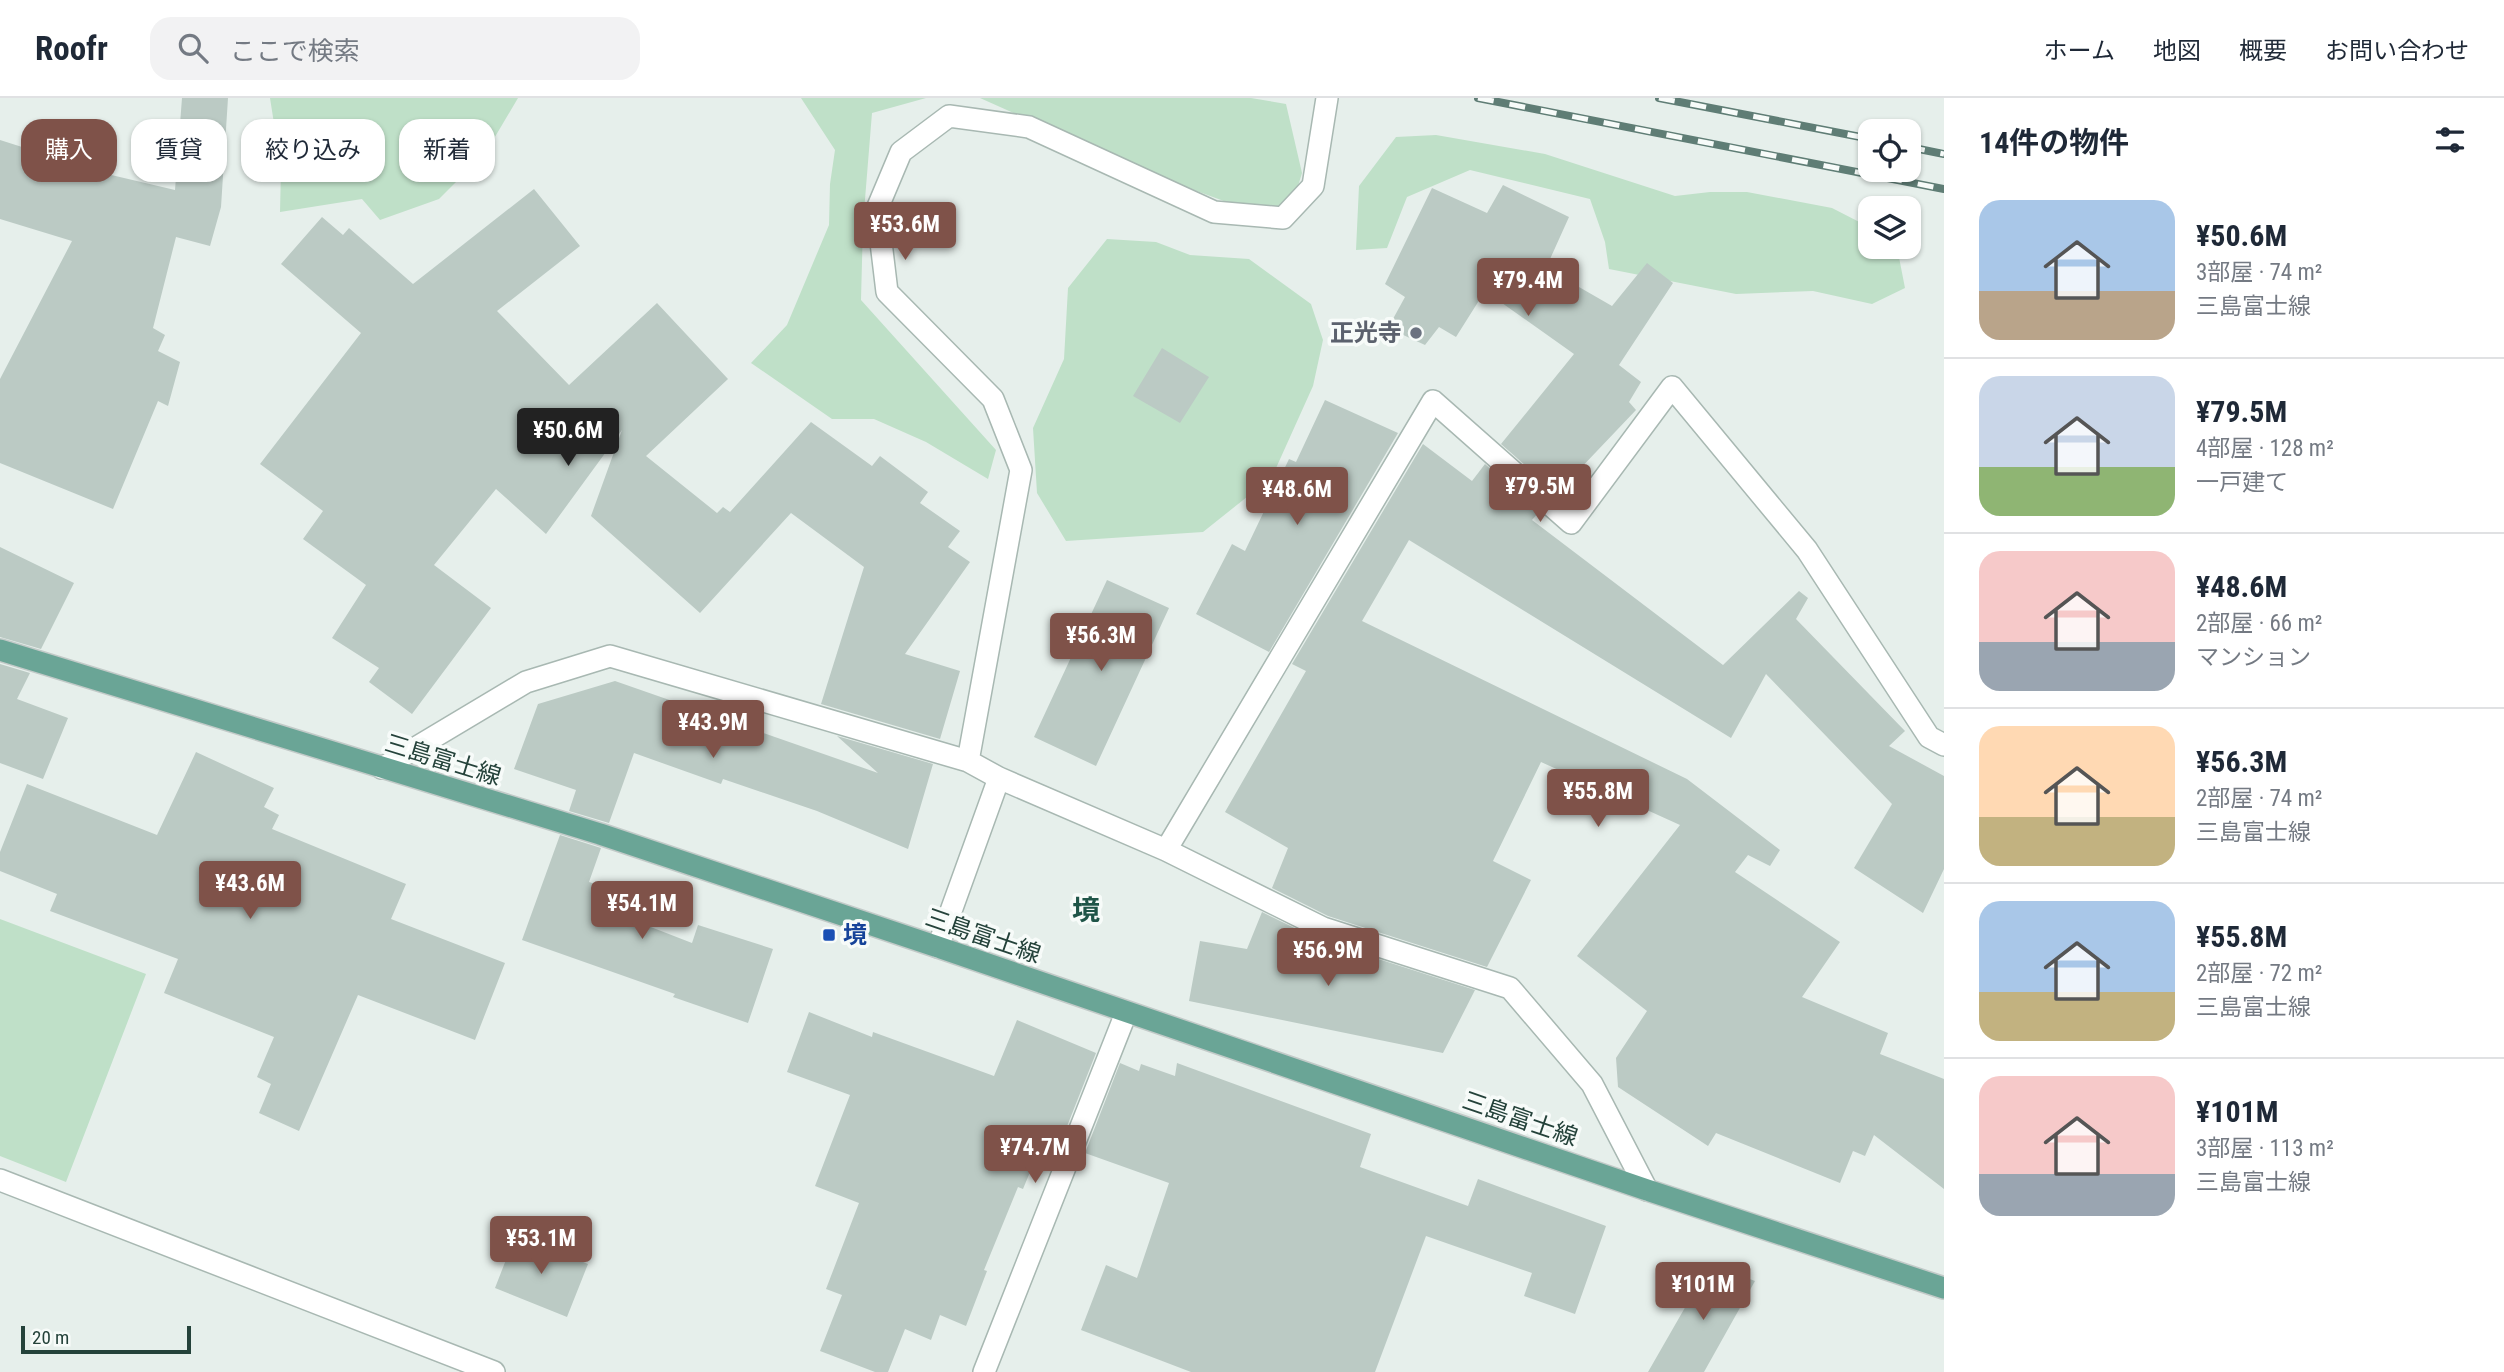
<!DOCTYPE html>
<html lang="ja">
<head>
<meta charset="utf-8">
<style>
	:root { --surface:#fff; --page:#f2f2f3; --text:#1f2937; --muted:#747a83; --line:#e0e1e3; --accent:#7f5249 }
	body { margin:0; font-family:"Roboto Condensed","Noto Sans JP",sans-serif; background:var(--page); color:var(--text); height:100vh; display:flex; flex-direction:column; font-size:26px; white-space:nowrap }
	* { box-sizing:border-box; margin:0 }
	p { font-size:23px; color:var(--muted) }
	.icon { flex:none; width:38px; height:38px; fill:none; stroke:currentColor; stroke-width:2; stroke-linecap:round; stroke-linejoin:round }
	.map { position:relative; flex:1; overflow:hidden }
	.details { display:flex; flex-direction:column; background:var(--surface); width:560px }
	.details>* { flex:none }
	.guide { position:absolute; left:21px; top:21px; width:665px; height:63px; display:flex; gap:14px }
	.controls { position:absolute; left:1858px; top:21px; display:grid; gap:14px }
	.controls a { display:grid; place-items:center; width:63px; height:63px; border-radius:14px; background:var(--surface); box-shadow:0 2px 5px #0004; font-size:35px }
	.scale { position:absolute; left:21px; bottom:18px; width:170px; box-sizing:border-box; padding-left:7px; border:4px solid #24423a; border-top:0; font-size:19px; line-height:24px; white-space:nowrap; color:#24423a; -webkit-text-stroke:5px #f7fbf9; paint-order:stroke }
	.price { position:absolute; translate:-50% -60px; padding:0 16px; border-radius:7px; background:var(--accent); color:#fff; font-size:23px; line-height:46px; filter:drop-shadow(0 2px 4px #0008) }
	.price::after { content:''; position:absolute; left:50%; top:42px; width:21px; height:16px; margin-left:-10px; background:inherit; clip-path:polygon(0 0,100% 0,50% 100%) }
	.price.active { background:#222; color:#fff }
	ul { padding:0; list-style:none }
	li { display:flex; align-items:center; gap:21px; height:175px; padding:0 35px }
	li+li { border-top:2px solid var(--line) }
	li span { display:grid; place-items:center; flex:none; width:196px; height:140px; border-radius:21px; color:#555 }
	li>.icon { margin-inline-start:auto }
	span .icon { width:84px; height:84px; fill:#fffc; stroke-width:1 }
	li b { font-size:30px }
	h2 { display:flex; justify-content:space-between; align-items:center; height:84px; padding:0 35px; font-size:30px }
	.chip { padding:0 24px; border-radius:21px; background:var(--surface); box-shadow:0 2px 5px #0004; font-size:24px; line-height:63px }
	.chip.active { background:var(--accent); color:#fff }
	header { display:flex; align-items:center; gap:42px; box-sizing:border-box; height:98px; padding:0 35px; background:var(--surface); border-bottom:2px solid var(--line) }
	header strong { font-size:33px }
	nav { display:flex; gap:38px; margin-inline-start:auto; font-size:24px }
	.search { width:490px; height:63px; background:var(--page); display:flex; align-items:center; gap:18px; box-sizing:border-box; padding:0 24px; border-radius:21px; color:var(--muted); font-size:26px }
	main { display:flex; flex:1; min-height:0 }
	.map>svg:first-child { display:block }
	.green { fill:#bfe0c8 }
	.building { fill:#bbcac4 }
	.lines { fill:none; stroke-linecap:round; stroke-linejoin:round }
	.minor-casing { stroke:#a8b8b2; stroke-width:24 }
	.major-casing { stroke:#c2cac8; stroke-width:24 }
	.minor { stroke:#fff; stroke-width:21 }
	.major { stroke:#6aa596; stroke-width:21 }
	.rail-casing { stroke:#5f7d75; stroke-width:8 }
	.rail { stroke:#f7fbf9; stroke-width:5; stroke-dasharray:16; stroke-linecap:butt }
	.worship-dot { fill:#6b7280; stroke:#f7fbf9; stroke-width:2.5 }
	.transit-dot { fill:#1a4fb4; stroke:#f7fbf9; stroke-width:2.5 }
	.labels { text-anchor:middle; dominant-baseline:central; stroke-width:7; stroke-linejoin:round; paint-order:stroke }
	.worship-label { font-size:24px; font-weight:bold; fill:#5b616d; stroke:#f7fbf9; text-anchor:end }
	.street-label { font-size:24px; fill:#24423a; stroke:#f7fbf9 }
	.transit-label { font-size:24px; font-weight:bold; fill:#164399; stroke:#f7fbf9; text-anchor:start }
	.quarter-label { font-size:28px; font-weight:bold; fill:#1f5548; stroke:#f7fbf9 }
</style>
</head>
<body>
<header>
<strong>Roofr</strong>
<div class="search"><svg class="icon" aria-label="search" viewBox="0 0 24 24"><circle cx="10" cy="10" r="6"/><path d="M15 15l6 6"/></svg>ここで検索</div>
<nav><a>ホーム</a><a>地図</a><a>概要</a><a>お問い合わせ</a></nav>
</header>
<main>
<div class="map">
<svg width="1944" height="1274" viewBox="0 0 1944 1274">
	<rect width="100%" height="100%" fill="#e6efeb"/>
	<path class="green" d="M 270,0 L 518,0 L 486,54 L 439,101 L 380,122 L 362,101 L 280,114 L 281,70 Z
		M 801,0 L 926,0 L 872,15 L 863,126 L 861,202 L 996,352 L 988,381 L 926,344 L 874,321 L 832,321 L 751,265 L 787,227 L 829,127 L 830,86 L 835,52 Z
		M 980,0 L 1251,0 L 1286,6 L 1302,75 L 1291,111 L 1232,106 L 1142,73 Z
		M 1436,37 L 1545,56 L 1675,98 L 1710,94 L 1747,94 L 1832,110 L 1871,130 L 1871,149 L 1897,149 L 1905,190 L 1872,206 L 1813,193 L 1736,196 L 1609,171 L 1605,144 L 1590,101 L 1470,72 L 1407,99 L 1387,150 L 1356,152 L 1359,88 L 1396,39 Z
		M 1107,141 L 1156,144 L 1190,157 L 1249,161 L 1311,206 L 1323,242 L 1313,288 L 1272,379 L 1203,434 L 1066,443 L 1037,395 L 1033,330 L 1064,261 L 1068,190 Z
		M 0,821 L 146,876 L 66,1084 L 0,1058 Z"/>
	<path class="building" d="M 182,0 L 228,0 L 221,109 L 210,148 L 176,139 L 153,230 L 165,237 L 158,253 L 180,264 L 168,308 L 158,303 L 113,411 L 0,365 L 0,281 L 72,143 L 0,121 L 0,42 L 107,76 L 175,92 Z
		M 1503,87 L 1569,119 L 1546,170 L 1612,208 L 1647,165 L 1673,185 L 1619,267 L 1641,284 L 1629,304 L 1636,312 L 1557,395 L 1501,346 L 1574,256 L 1485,193 L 1456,239 L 1439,229 L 1425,247 L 1388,230 L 1405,199 L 1385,186 L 1432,90 L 1487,115 Z
		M 534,91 L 580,148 L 497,213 L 569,287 L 657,205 L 728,281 L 646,358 L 717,415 L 723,409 L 730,414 L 811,324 L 872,368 L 880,358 L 928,394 L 920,405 L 960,433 L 948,449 L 970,464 L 905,556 L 960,573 L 940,641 L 821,606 L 864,469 L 791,415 L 700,515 L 591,418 L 622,332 L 546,436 L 496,391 L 434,467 L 491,510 L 412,616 L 369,584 L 379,570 L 332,540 L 366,487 L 303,441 L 323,413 L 260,366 L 361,235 L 281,166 L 322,119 L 343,137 L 349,130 L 413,186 Z
		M 1162,250 L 1209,279 L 1180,325 L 1133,298 Z
		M 1325,302 L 1398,335 L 1269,554 L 1196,516 L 1232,446 L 1245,453 L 1289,361 L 1296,364 Z
		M 1423,346 L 1472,383 L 1485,366 L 1539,414 L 1532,422 L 1723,567 L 1799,493 L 1808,500 L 1796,521 L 1905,633 L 1889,648 L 1944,678 L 1944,771 L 1923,815 L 1854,770 L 1892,706 L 1766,576 L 1731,640 L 1409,442 L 1362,523 L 1687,681 L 1780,752 L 1770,768 L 1748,757 L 1735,774 L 1840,844 L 1802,899 L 1888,935 L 1880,956 L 1944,981 L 1944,1091 L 1874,1037 L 1865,1058 L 1853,1053 L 1840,1085 L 1716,1035 L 1708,1048 L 1618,989 L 1616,960 L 1647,913 L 1577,858 L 1680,727 L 1541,664 L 1493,763 L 1531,782 L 1487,869 L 1328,818 L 1272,790 L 1288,750 L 1225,714 L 1306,573 L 1292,566 Z
		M 0,449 L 74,485 L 41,551 L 0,539 Z
		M 1107,482 L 1169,510 L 1096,668 L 1034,639 Z
		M 0,566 L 30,575 L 17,601 L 68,620 L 43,681 L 0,665 Z
		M 615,583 L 878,675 L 837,638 L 933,666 L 908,751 L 817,713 L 723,681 L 721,686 L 634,655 L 609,725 L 569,713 L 576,692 L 514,671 L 538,606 Z
		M 196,654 L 274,690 L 264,709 L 279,717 L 272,731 L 406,786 L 391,821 L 505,865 L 475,942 L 358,897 L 299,1033 L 259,1015 L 271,986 L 257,979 L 274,939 L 164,895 L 178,861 L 50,813 L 57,796 L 0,773 L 0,754 L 27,686 L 157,737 Z
		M 560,737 L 601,750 L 589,784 L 601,788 L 594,807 L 692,845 L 698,827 L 773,851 L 748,925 L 673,899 L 675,896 L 522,842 Z
		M 1262,814 L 1319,842 L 1475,892 L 1443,955 L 1189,903 L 1200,843 L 1247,851 Z
		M 809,914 L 872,939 L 873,934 L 994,978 L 1017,922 L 1096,955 L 1060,1046 L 1044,1040 L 1023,1091 L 1018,1089 L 984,1172 L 987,1173 L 966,1228 L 940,1217 L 931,1242 L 905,1231 L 888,1274 L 875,1274 L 820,1253 L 842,1197 L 826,1191 L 859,1105 L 815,1088 L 850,997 L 787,974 Z
		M 1120,965 L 1139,973 L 1141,966 L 1175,978 L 1177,965 L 1371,1036 L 1360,1069 L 1468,1108 L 1478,1081 L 1606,1128 L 1575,1216 L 1524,1198 L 1532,1175 L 1426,1138 L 1375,1274 L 1191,1274 L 1081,1232 L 1106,1167 L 1137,1180 L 1169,1085 L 1085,1055 Z
		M 516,1136 L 588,1166 L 567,1219 L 495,1190 Z
		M 1710,1166 L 1755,1183 L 1704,1274 L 1648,1274 Z"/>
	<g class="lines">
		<g class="minor-casing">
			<path id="minor" d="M 968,663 L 1021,372 L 993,301 L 887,194 L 877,111 L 901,54 L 949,18 L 1029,29 L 1214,114 L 1283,120 L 1313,88 L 1327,0
				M 382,670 L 526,584 L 610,558 L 968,663 L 999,680 L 1166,752 L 1323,830 L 1510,890 L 1592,986 L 1647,1092
				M 1166,752 L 1433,303 L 1571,425 L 1672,289 L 1807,452 L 1929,639 L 1944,647
				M 938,849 L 999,680
				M 0,1082 L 494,1274
				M 984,1274 L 1126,915"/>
		</g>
		<g class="major-casing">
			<path id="major" d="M 0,552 L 600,736 L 938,849 L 1647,1092 L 1944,1190"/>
		</g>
		<use href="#minor" class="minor"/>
		<use href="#major" class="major"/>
		<g class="rail-casing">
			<path id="rail" d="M 1478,0 L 1944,91
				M 1659,0 L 1871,41
				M 1909,49 L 1944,56"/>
		</g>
		<use href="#rail" class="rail"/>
	</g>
	<circle class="worship-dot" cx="1416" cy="235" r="7"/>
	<rect class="transit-dot" x="822" y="830" width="14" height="14" rx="3.5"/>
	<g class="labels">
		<g class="worship-label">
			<text x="1402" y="235">正光寺</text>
		</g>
		<g class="street-label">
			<text transform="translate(443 662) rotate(17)">三島富士線</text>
			<text transform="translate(983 838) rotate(19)">三島富士線</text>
			<text transform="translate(1520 1021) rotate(19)">三島富士線</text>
		</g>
		<g class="transit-label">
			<text x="843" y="837">境</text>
		</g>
		<g class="quarter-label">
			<text x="1086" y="812">境</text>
		</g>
	</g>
</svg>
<div class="controls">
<a><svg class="icon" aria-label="locate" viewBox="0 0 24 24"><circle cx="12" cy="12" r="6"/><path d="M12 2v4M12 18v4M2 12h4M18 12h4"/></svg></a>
<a><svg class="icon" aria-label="layers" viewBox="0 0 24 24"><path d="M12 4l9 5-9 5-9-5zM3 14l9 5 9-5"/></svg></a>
</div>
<div class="scale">20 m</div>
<b class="price" style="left:905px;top:164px">¥53.6M</b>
<b class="price" style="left:1528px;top:220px">¥79.4M</b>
<b class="price active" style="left:568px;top:370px">¥50.6M</b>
<b class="price" style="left:1540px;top:426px">¥79.5M</b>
<b class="price" style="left:1297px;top:429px">¥48.6M</b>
<b class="price" style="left:1101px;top:575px">¥56.3M</b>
<b class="price" style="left:713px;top:662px">¥43.9M</b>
<b class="price" style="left:1598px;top:731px">¥55.8M</b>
<b class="price" style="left:250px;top:823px">¥43.6M</b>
<b class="price" style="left:642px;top:843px">¥54.1M</b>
<b class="price" style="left:1328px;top:890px">¥56.9M</b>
<b class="price" style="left:1035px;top:1087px">¥74.7M</b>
<b class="price" style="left:541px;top:1178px">¥53.1M</b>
<b class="price" style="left:1703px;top:1224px">¥101M</b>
<div class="guide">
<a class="chip active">購入</a>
<a class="chip">賃貸</a>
<a class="chip">絞り込み</a>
<a class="chip">新着</a>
</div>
</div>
<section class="details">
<h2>14件の物件<svg class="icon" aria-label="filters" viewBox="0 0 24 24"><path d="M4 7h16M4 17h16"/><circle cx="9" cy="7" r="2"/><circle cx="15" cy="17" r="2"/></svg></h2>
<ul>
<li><span style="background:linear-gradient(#a9c7e8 65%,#b9a48a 0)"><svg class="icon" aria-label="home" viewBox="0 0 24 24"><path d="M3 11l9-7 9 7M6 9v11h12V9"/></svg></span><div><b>¥50.6M</b><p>3部屋 · 74 m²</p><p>三島富士線</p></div></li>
<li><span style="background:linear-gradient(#c9d6e8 65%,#8fb573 0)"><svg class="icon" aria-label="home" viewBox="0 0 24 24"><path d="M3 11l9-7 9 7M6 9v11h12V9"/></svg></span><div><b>¥79.5M</b><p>4部屋 · 128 m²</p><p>一戸建て</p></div></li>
<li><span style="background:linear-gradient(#f6c9c9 65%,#9aa5b1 0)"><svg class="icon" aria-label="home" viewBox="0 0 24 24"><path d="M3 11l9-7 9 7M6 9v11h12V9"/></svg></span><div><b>¥48.6M</b><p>2部屋 · 66 m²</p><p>マンション</p></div></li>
<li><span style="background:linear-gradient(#ffd9b3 65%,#c2b280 0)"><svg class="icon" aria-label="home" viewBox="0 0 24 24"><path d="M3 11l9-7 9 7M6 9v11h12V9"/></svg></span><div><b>¥56.3M</b><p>2部屋 · 74 m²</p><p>三島富士線</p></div></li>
<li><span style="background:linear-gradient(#a9c7e8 65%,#c2b280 0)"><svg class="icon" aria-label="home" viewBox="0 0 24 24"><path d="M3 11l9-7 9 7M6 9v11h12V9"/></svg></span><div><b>¥55.8M</b><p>2部屋 · 72 m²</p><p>三島富士線</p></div></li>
<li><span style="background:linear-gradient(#f6c9c9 70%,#9aa5b1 0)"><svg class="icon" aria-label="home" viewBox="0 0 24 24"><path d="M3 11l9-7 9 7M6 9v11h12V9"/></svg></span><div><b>¥101M</b><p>3部屋 · 113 m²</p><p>三島富士線</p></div></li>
</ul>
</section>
</main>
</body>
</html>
